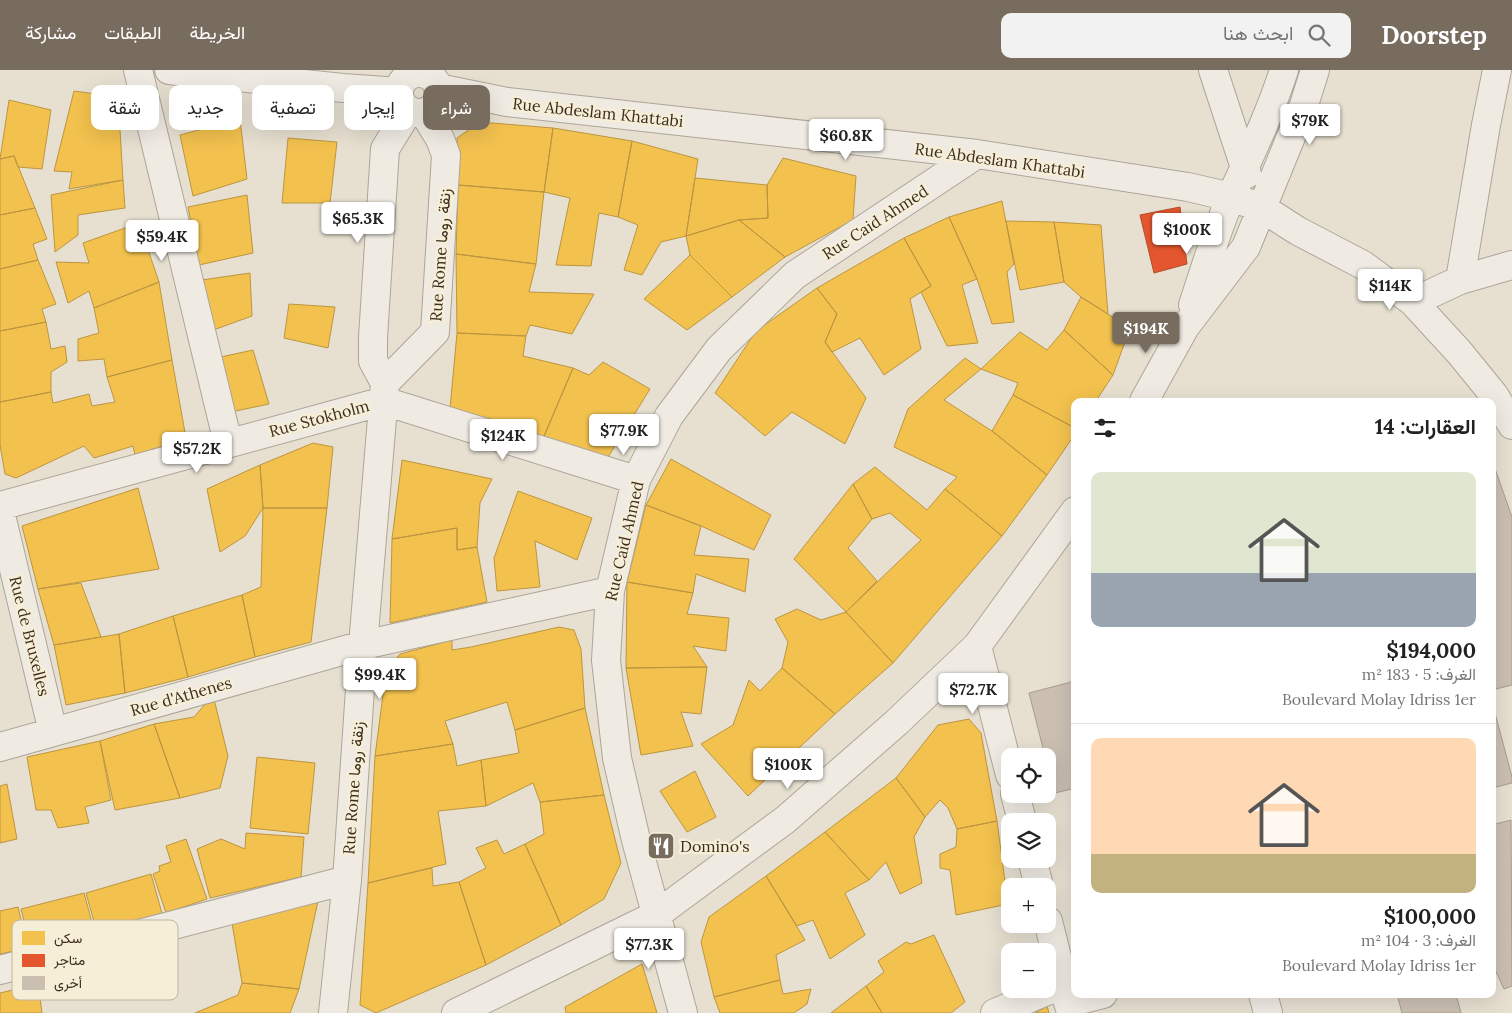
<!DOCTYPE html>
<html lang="ar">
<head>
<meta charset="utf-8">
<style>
	:root { --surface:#fff; --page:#f2f2f2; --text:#222; --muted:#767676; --line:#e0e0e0; --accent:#786c5e }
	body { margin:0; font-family:Lora,Vazirmatn,serif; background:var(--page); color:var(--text); direction:rtl; height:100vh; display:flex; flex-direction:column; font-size:19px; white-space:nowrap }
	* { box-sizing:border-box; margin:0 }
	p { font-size:16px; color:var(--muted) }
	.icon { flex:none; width:28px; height:28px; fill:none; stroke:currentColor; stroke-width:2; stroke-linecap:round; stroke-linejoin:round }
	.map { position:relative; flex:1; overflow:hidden; direction:ltr }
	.panel { position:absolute; left:1071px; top:328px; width:425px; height:600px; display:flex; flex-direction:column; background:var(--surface); border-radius:10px; box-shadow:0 5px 20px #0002; direction:rtl }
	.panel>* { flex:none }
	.guide { position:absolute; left:15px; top:15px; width:475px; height:45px; direction:rtl; display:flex; gap:10px }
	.fabs { position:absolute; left:1001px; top:678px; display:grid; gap:10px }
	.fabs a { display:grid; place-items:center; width:55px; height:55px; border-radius:10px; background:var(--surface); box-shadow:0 5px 20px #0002; font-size:25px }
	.price { position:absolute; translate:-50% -42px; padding:0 11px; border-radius:5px; background:#fff; color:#222; font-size:16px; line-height:32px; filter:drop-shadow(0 1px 2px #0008) }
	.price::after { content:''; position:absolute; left:50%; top:30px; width:15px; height:11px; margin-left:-8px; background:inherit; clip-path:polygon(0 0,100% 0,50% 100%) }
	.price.current { background:var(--accent); color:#fff }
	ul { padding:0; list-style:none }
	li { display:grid; align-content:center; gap:10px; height:265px; padding:0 20px }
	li+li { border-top:1px solid var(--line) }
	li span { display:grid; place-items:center; height:155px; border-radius:10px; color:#555 }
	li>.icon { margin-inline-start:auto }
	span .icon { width:90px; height:90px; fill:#fffc; stroke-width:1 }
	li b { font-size:21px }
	h2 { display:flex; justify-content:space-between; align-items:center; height:60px; padding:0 20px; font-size:21px }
	.tag { padding:0 18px; border-radius:10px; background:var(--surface); box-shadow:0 5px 20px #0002; font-size:18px; line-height:45px }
	.tag.current { background:var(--accent); color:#fff }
	header { display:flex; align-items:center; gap:30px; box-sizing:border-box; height:70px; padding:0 25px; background:var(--accent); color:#fff }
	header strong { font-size:24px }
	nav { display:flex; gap:28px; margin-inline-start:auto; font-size:18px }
	.search { width:350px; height:45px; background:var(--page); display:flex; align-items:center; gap:12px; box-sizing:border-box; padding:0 18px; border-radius:10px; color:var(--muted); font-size:19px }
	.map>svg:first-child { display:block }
	.homes { fill:#f2c14e; stroke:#bc9540 }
	.shops { fill:#e4572e; stroke:#b24b2a }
	.building { fill:#cbbfb2; stroke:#a89c90 }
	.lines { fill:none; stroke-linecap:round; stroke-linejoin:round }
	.minor-casing { stroke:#ada599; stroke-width:30 }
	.minor { stroke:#efebe3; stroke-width:28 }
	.labels { text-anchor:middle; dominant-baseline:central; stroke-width:5; stroke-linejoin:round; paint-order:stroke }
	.street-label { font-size:16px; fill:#3d2e20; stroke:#f7eed8 }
	.poi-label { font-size:16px; fill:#3d2e20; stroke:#f7eed8; text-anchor:start }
	.key { fill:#f7eed8; stroke:#bfb4a1; stroke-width:1 }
	.key-label { font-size:14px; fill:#3d2e20 }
</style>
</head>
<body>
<header>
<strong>Doorstep</strong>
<div class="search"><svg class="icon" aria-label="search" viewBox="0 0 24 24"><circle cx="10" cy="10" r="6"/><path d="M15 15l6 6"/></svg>ابحث هنا</div>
<nav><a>الخريطة</a><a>الطبقات</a><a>مشاركة</a></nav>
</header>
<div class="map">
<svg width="1512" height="943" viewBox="0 0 1512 943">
	<rect width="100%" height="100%" fill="#e7e0d1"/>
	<path class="homes" d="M 74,21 L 118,27 L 123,110 L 69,119 L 72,102 L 54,101 Z
		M 9,30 L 51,40 L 42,99 L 18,97 L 14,86 L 0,89 Z
		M 240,49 L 247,109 L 193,126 L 180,65 Z
		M 480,52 L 553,58 L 544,122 L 458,115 L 457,68 Z
		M 553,58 L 632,71 L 618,147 L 599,143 L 591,196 L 556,195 L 570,128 L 544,122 Z
		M 288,68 L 337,72 L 330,133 L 282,133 Z
		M 632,71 L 698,89 L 686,166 L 661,172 L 642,205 L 624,200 L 638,155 L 618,147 Z
		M 14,86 L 35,138 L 0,145 L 0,89 Z
		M 783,88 L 856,106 L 853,150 L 785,187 L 739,150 L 768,148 L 767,115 Z
		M 695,108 L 767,115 L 768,148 L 739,150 L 686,166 Z
		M 123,110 L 125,138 L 78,145 L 78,165 L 55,182 L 51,125 Z
		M 458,115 L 544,122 L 536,194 L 456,184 Z
		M 247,125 L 253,183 L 199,195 L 188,137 Z
		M 1002,131 L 1014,194 L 1007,202 L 1014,252 L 992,254 L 977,209 L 949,147 Z
		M 35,138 L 47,169 L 33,174 L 38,190 L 0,199 L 0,145 Z
		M 949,147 L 977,209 L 962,215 L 978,273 L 947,276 L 921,222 L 931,216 L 904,168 Z
		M 739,150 L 785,187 L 732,227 L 690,185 L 686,166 Z
		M 1006,151 L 1054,152 L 1064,212 L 1020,220 Z
		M 1054,152 L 1101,155 L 1108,244 L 1081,227 L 1064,212 Z
		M 139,153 L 159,212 L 94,238 L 89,221 L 68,233 L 56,192 L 89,193 L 83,173 Z
		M 904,168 L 931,216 L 910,229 L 921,279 L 884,305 L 860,268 L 832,282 L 825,272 L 837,244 L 817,218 Z
		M 456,184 L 536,194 L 529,222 L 594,224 L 572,264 L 530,255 L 526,266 L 457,263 Z
		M 690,185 L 732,227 L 687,260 L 644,229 Z
		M 38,190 L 56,234 L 42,239 L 46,252 L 0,261 L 0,199 Z
		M 250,203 L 252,246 L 208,262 L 195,211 Z
		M 159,212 L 172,290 L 107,307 L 104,289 L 78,291 L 78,269 L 99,263 L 94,238 Z
		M 817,218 L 837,244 L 825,272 L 866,328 L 845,374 L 792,342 L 765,366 L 715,323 L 756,261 Z
		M 1081,227 L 1130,258 L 1113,305 L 1064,260 Z
		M 289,234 L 335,237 L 328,278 L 284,268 Z
		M 46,252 L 51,279 L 65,276 L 67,292 L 51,302 L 51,322 L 0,332 L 0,261 Z
		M 1064,260 L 1113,305 L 1096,331 L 1075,331 L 1075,358 L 1013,325 L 1018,313 L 981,299 L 1020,262 L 1047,280 Z
		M 457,263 L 526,266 L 523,286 L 573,298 L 542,371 L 450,338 Z
		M 253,280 L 269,334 L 231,342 L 216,288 Z
		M 965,288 L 981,299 L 944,330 L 992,361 L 1047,405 L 1002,466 L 945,419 L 957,407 L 894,377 L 908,339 Z
		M 172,290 L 186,368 L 135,385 L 133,376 L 94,388 L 84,376 L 16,408 L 5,404 L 0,375 L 0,332 L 51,322 L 53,333 L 89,324 L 92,336 L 115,332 L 107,307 Z
		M 603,292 L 650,319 L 605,392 L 542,371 L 573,298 L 589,305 Z
		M 1013,325 L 1075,358 L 1075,364 L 1047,405 L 992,361 Z
		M 313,373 L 333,377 L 327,438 L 263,438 L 260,395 Z
		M 671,389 L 771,445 L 754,480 L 701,456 L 646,435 Z
		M 402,390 L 492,409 L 480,433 L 477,477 L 457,480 L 457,458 L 392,469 Z
		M 260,395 L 263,438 L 245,466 L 220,482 L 207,419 Z
		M 875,397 L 927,440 L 945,419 L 1002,466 L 893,593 L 846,542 L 921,470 L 890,443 L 872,449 L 853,414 Z
		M 853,414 L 872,449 L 848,478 L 877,511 L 846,542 L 794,489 Z
		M 138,418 L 159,499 L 38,519 L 22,456 Z
		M 518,421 L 592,448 L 577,490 L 535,471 L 540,517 L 497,521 L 494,488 Z
		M 646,435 L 701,456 L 694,485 L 749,489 L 745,522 L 696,504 L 693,523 L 627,512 Z
		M 263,438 L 327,438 L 311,572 L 255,587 L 242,525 L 261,517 Z
		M 457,458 L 457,480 L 477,477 L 487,532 L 390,553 L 392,469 Z
		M 627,512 L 693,523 L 687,544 L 729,548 L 726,581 L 693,576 L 707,597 L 626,598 Z
		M 81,513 L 101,567 L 54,575 L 38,519 Z
		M 242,525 L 255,587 L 188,607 L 173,546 Z
		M 797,539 L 821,550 L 846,542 L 893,593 L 835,644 L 782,598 L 788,572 L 775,549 Z
		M 173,546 L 188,607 L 125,623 L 119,564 Z
		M 559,557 L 574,560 L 581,579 L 585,638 L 515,660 L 507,632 L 445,651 L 453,674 L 375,686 L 386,602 L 400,584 L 452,570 L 452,580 L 471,577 Z
		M 119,564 L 125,623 L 66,635 L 54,575 Z
		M 707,597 L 701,644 L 681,642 L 693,676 L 641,685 L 626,598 Z
		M 782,598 L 835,644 L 748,726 L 701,674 L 733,655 L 749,610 L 760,621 Z
		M 213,625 L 228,686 L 220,718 L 180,728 L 154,654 L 194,647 Z
		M 585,638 L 604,725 L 540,732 L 533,713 L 486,736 L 481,690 L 519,683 L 515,660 Z
		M 969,649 L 981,663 L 997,751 L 957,759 L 948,738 L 940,730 L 925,747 L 896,708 L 938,655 Z
		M 154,654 L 180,728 L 115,740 L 100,671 Z
		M 100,671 L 111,730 L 85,737 L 89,753 L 58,758 L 51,740 L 36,740 L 27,687 Z
		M 453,674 L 457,696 L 481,690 L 486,736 L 438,741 L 446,794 L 368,813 L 375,686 Z
		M 257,687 L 315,693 L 308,764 L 250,758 Z
		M 695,701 L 716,747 L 687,762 L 660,721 Z
		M 896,708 L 925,747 L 914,767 L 922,813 L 900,824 L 886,792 L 869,810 L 825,762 Z
		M 7,714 L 17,769 L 0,773 L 0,716 Z
		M 604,725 L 621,793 L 604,829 L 561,855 L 525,774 L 544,764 L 540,732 Z
		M 997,751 L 1008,834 L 956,845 L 950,800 L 940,798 L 940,784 L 956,777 L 957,759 Z
		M 825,762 L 869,810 L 845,823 L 865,865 L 830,889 L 813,850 L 797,856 L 766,806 Z
		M 246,763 L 304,767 L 301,807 L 210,828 L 197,779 L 221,769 L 245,779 Z
		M 186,769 L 207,829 L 166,843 L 153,804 L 160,801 L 159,796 L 171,792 L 166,776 Z
		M 497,770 L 504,784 L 525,774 L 561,855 L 486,895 L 459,812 L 486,798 L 476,778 Z
		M 432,798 L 433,816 L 459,812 L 486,895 L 376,943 L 360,935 L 368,813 Z
		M 151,804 L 163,847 L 98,866 L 86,823 Z
		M 766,806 L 805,870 L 776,885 L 780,910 L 714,927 L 701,872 L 709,847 Z
		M 84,823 L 95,864 L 32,881 L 21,839 Z
		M 318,831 L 299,919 L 242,913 L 232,853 Z
		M 18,837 L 28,878 L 0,884 L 0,841 Z
		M 934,865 L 965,932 L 951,943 L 882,943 L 866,916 L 884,902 L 878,891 L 906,872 L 911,874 Z
		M 642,894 L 657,943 L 566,943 L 565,937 Z
		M 780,910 L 783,924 L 811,919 L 807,934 L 794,943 L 720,943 L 714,927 Z
		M 242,913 L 299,919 L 290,943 L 195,943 L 238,925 Z
		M 38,914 L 42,943 L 0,943 L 0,923 Z
		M 866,916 L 882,943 L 831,943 Z
		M 1047,936 L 1049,943 L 1035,943 Z"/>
	<path class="shops" d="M 1180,137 L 1187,194 L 1154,203 L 1140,145 Z"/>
	<path class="building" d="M 1492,390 L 1512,447 L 1512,615 L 1492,620 Z
		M 1075,611 L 1075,718 L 1055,723 L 1048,696 L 1048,686 L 1045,686 L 1029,623 Z
		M 1495,643 L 1512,707 L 1512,713 L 1492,718 L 1492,644 Z
		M 1511,750 L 1512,916 L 1504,919 L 1492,893 L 1492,755 Z
		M 1397,924 L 1456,924 L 1461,943 L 1402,943 Z"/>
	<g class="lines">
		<g class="minor-casing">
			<path id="minor" d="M 138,0 L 228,373
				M 169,0 L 343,18 L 399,22
				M 1213,0 L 1247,104
				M399 23a20 20 0 1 1 40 0a20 20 0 1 1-40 0Z
				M 438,18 L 507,32 L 977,84 L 1188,117 L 1231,127 L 1262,138 L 1298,161 L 1363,195 L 1413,232 L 1459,282 L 1494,325 L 1512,355
				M 1460,210 L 1486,55 L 1497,0
				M 1413,232 L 1460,210 L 1512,195
				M 1193,235 C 1205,199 1216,161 1231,127 C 1250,85 1270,44 1284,0
				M 385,313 L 435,262 L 446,85 L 440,69 L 424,43
				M 1144,331 L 1185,257 L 1246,177 L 1304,35 L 1315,0
				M 0,436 L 384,331 L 636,410
				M 0,441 L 53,662
				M 977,576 L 1010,705
				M 0,677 L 363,575 L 610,521
				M 1015,724 L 1022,751
				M 1032,789 L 1039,816
				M 1048,851 L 1071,943
				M 0,900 L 347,810
				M 1263,924 L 1268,943
				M 1068,933 L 1103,924
				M 333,943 L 347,810 L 363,575 L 385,313 L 373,291 L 373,268 L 385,79 L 409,40
				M 456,943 L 656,845 L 785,750 L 896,653 L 977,576 L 1075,441
				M 683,943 L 636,770 L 617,688 L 606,590 L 610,521 L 636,410 L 669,346 L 719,279 L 795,205 L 977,84
				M 995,943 L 1063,914"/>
		</g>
		<use href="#minor" class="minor"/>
	</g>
	<defs>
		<g id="restaurant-square" transform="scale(1.4375)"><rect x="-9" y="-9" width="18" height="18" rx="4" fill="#786c5e" stroke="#f7eed8"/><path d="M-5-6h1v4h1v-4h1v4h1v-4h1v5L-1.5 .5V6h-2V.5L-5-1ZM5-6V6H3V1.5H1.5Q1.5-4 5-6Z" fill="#fff"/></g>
	</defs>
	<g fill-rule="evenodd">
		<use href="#restaurant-square" x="661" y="776"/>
	</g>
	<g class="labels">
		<g class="street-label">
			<text transform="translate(598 42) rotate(6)">Rue Abdeslam Khattabi</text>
			<text transform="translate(1000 90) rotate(8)">Rue Abdeslam Khattabi</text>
			<text transform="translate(875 152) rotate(-33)">Rue Caid Ahmed</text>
			<text transform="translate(440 185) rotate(-86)">Rue Rome زنقة روما</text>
			<text transform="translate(319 348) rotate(-15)">Rue Stokholm</text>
			<text transform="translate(624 471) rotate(-77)">Rue Caid Ahmed</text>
			<text transform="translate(30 566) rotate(76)">Rue de Bruxelles</text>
			<text transform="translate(181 626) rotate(-16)">Rue d'Athenes</text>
			<text transform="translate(353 718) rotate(-86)">Rue Rome زنقة روما</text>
		</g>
		<g class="poi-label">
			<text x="680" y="776">Domino's</text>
		</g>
	</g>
	<rect x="12" y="850" width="166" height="80" rx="8" class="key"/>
	<rect x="22" y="861" width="23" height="14" fill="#f2c14e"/>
	<rect x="22" y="884" width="23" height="13" fill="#e4572e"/>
	<rect x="22" y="906" width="23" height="14" fill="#cbbfb2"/>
	<g class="key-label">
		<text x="54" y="873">سكن</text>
		<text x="54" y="895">متاجر</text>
		<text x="54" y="918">أخرى</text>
	</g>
</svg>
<div class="fabs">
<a><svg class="icon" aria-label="locate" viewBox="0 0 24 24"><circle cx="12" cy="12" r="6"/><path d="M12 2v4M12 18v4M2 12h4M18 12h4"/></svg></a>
<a><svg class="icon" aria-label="layers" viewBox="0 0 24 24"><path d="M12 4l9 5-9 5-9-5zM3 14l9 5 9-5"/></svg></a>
<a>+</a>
<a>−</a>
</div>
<b class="price" style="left:1310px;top:76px">$79K</b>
<b class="price" style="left:846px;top:91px">$60.8K</b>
<b class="price" style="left:358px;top:174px">$65.3K</b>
<b class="price" style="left:1187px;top:185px">$100K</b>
<b class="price" style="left:162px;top:192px">$59.4K</b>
<b class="price" style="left:1390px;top:241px">$114K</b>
<b class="price current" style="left:1146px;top:284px">$194K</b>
<b class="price" style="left:624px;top:386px">$77.9K</b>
<b class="price" style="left:503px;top:391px">$124K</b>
<b class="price" style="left:197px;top:404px">$57.2K</b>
<b class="price" style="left:380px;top:630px">$99.4K</b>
<b class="price" style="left:973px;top:645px">$72.7K</b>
<b class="price" style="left:788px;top:720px">$100K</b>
<b class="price" style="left:649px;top:900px">$77.3K</b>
<div class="guide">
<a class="tag current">شراء</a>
<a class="tag">إيجار</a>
<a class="tag">تصفية</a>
<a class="tag">جديد</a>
<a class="tag">شقة</a>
</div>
<section class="panel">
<h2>العقارات: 14<svg class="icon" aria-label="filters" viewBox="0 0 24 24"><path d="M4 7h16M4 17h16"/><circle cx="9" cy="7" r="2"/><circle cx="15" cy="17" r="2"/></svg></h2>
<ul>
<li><span style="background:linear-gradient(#dfe7d0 65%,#9aa5b1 0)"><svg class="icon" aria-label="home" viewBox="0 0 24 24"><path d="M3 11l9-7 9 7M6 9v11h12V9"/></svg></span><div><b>$194,000</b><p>الغرف: 5 · 183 m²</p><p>Boulevard Molay Idriss 1er</p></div></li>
<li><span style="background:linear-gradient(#ffd9b3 75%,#c2b280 0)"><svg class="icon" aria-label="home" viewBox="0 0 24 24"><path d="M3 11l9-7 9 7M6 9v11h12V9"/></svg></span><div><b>$100,000</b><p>الغرف: 3 · 104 m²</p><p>Boulevard Molay Idriss 1er</p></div></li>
</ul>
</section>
</div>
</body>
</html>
